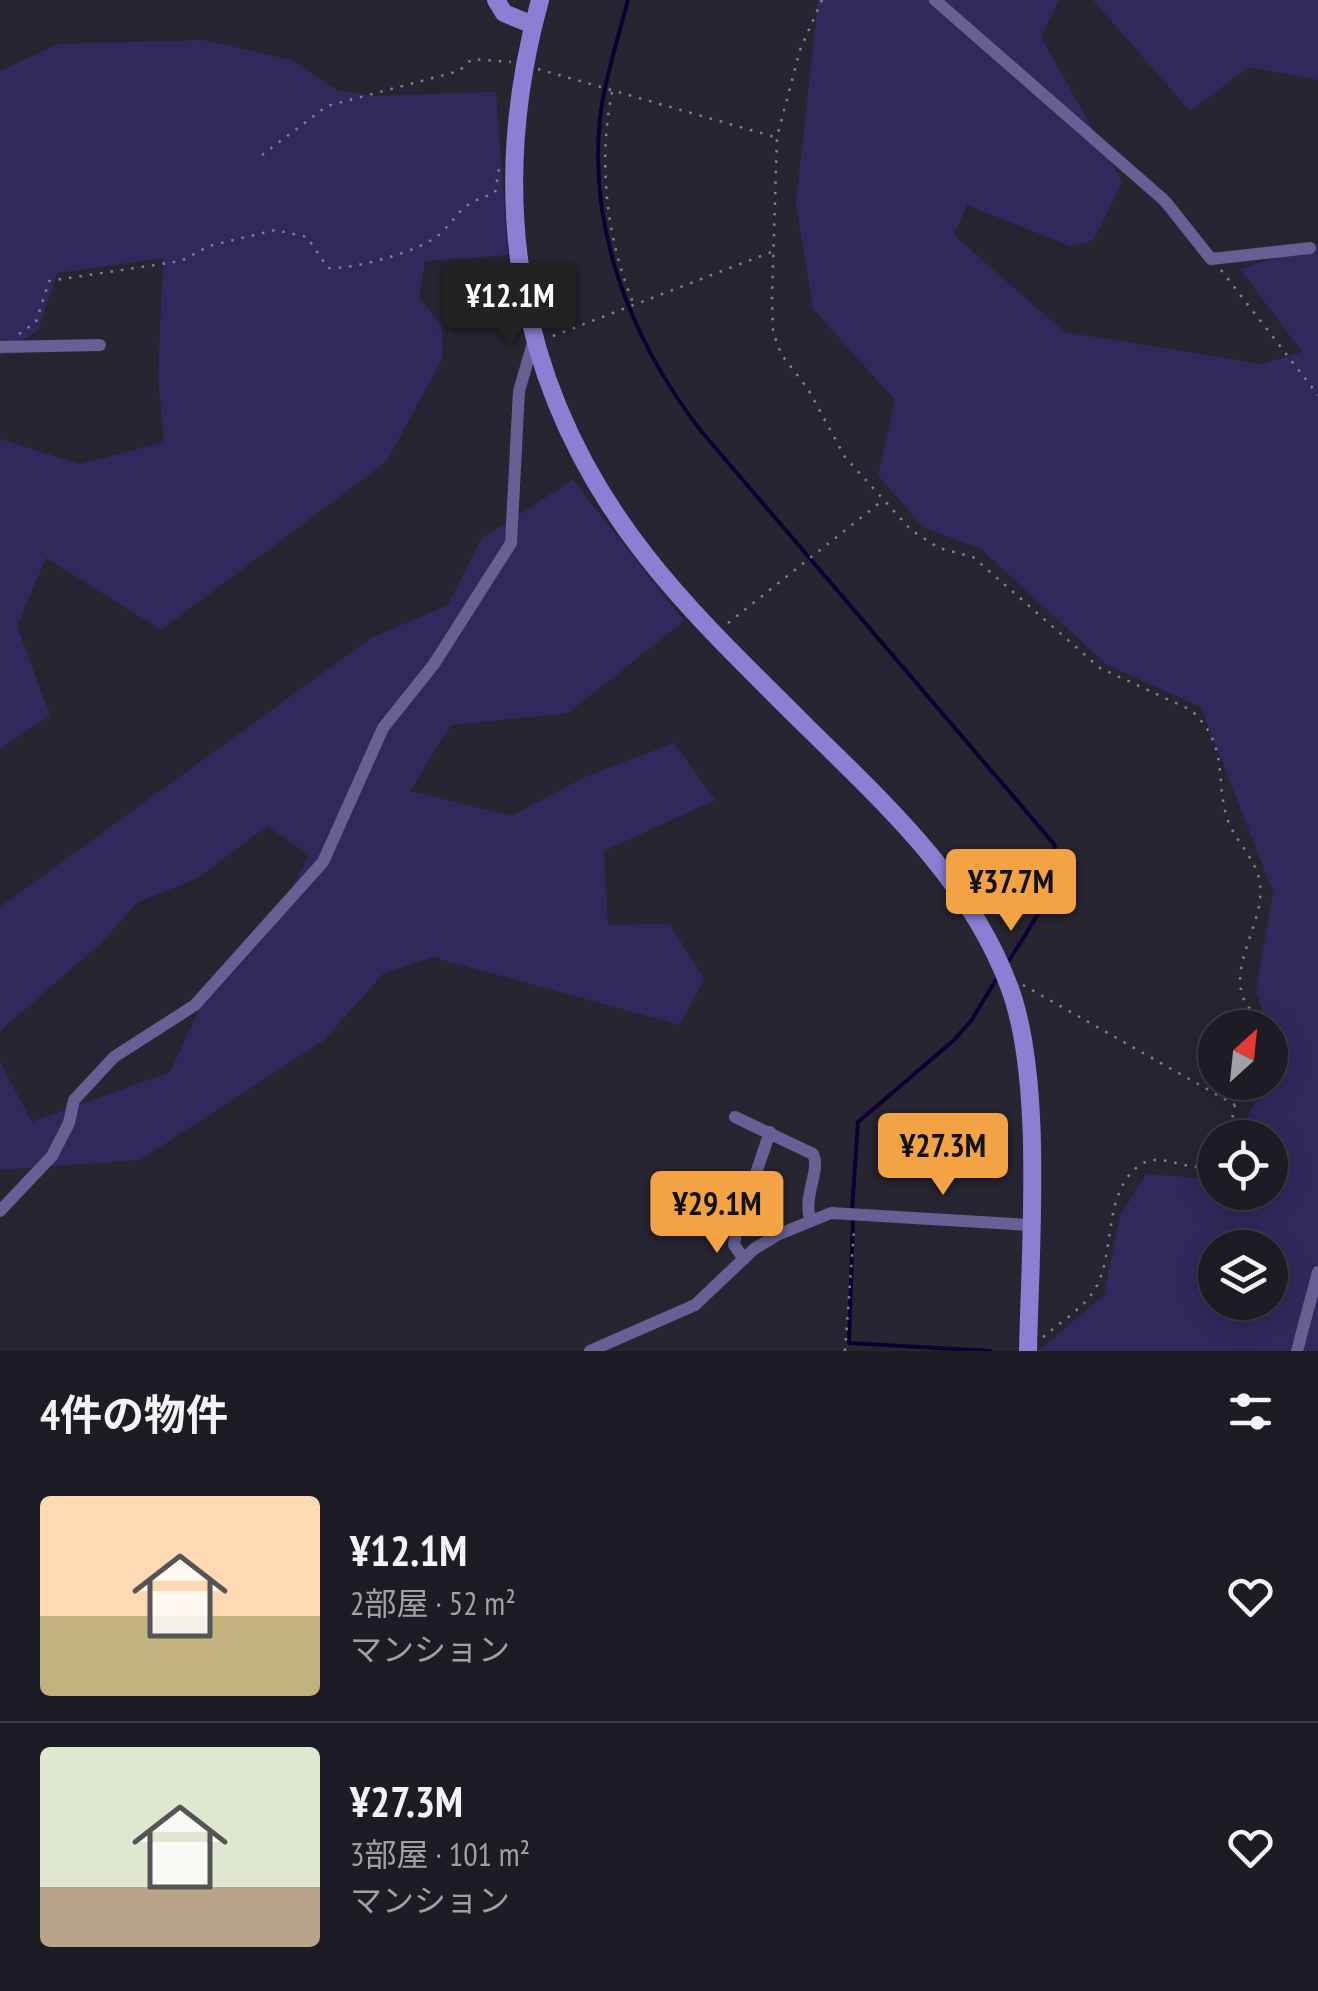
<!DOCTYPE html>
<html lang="ja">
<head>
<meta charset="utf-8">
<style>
	:root { --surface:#1d1c25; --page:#2a2932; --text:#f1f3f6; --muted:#a0a1a7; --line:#3b3a42; --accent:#f4a344 }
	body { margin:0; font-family:"PT Sans Narrow","Noto Sans JP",sans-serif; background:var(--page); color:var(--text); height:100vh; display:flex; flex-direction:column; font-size:38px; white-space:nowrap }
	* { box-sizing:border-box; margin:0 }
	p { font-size:32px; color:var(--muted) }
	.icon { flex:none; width:55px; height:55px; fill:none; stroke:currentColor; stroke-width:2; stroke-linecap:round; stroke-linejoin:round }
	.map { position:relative; height:1351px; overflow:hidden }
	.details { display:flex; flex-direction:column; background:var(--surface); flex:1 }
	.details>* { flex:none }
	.needle { width:65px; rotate:27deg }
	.controls { position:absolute; left:1198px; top:1010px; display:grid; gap:20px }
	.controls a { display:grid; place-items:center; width:90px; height:90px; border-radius:50%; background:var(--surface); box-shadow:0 5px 25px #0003,0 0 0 2px var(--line); font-size:50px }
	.price { position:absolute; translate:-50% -85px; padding:0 22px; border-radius:10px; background:var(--accent); color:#111; font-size:32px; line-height:65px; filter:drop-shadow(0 2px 5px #0008) }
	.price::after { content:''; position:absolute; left:50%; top:60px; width:30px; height:22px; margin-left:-15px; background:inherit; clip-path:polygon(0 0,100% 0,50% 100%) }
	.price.selected { background:#222; color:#fff }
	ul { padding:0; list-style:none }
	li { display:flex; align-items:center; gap:30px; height:250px; padding:0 40px }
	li+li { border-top:2px solid var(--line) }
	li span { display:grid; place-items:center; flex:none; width:280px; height:200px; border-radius:10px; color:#555 }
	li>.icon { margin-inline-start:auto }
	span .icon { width:120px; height:120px; fill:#fffc; stroke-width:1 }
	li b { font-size:42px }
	h2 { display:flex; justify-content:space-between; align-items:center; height:120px; padding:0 40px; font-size:42px }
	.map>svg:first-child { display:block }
	.green { fill:#33285c; fill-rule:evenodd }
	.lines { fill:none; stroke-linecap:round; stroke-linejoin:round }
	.stream { stroke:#0f0031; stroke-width:4 }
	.path { stroke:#82818b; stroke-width:2.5; stroke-dasharray:2.5 8; stroke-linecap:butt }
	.street { stroke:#676094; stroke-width:12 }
	.secondary { stroke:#8b7ed3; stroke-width:18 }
</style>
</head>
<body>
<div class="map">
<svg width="1318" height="1351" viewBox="0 0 1318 1351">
	<rect width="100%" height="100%" fill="#272531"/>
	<path class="green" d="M 818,0 L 1059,0 L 1041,37 L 1122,181 L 1094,240 L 1070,246 L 967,205 L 954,235 L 1064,332 L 1261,364 L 1302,352 L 1240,269 L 1318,244 L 1318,1351 L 1038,1351 L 1104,1295 L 1119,1218 L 1146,1174 L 1212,1179 L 1215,1174 L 1215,1192 L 1270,1192 L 1270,1138 L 1236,1137 L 1266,1083 L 1270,1082 L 1278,1059 L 1256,991 L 1273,892 L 1201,707 L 1107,665 L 981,549 L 923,527 L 878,475 L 895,400 L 813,309 L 796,203 ZM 1215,1248 L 1270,1248 L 1270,1302 L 1215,1302 Z
		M 1093,0 L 1318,0 L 1318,80 L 1249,67 L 1190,111 Z
		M 204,40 L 291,60 L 337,90 L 372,96 L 496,92 L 508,255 L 425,261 L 419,297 L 442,326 L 442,359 L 387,461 L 161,630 L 46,558 L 17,626 L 50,715 L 0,749 L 0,439 L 80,464 L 164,442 L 158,376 L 163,258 L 57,273 L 38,330 L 0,357 L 0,71 L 58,44 Z
		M 573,480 L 684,621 L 568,713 L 451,725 L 410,791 L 511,816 L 585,777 L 674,743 L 715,800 L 604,851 L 608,925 L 670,924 L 704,979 L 680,1025 L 433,957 L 384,973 L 324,1040 L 140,1160 L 0,1170 L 0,1062 L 32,1122 L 170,1072 L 199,1010 L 268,934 L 309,855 L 267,826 L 198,878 L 138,902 L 101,943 L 0,1031 L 0,907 L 371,638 L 448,605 L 482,538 Z"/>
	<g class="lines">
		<path class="stream" d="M 628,0 C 619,34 608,69 602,104 C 584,222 630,339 701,431 L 1054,844 C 1065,880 1027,932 1008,962
			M 852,1210 L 858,1122 L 953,1041 L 971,1021 L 997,978
			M 853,1219 L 849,1343 L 990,1351"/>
		<path class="path" d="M 822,0 L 800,50 L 777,137 L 772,297 L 773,332 L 781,354 L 808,389 L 845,457 L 911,530 L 939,548 L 973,557 L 1100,668 L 1191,710 C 1232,748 1213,783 1229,823 C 1238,845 1257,860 1260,884 C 1265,921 1230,962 1243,997 C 1247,1009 1259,1017 1266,1028
			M 538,69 L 775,137
			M 612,92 C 598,163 606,238 634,305
			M 262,155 L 327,106 L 459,71 L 472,59 L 511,62
			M 1221,270 L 1318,395
			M 19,334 L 36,322 L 49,281 L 181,261 L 209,246 L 275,230 L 307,237 L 328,268 C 352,270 422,251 440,234 C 465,209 457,206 495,193 L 499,168
			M 553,336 L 774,251
			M 728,623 L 882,501
			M 1023,985 L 1235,1105
			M 1270,1035 L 1274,1050 L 1270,1065
			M 1228,1138 L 1235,1105 L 1256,1082
			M 1043,1337 C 1059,1323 1084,1308 1095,1289 C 1116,1254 1102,1192 1140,1165 C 1163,1149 1192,1177 1215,1163
			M 845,1351 L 854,1229"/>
		<path class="street" d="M 935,0 L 1165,201 L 1211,259 L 1310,248
			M 0,347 L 100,345
			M 735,1117 L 813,1154 C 821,1171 803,1194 810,1219
			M 0,1211 L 52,1156 L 69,1123 L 74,1100 L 114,1057 L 195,1005 L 323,862 L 383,728 L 434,664 L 511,543 L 519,391 L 533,343
			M 744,1259 L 734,1245 L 736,1232 L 770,1132
			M 590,1351 L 695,1305 L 754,1249 L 777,1235 L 831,1213 L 1030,1225
			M 1297,1351 L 1318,1272"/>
		<path class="secondary" d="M 496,0 L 504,13 L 533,25
			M 540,0 C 485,199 517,392 646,556 C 693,616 749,669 803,723 C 882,801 969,879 1009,986 C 1044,1078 1030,1249 1028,1351"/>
	</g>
</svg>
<div class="controls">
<a><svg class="needle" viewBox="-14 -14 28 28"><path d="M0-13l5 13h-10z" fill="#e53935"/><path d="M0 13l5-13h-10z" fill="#a0a1a7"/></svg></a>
<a><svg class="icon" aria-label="locate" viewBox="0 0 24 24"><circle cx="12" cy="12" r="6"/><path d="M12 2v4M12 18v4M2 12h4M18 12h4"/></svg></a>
<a><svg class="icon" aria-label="layers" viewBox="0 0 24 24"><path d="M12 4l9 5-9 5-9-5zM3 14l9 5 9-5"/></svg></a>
</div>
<b class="price selected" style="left:510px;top:348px">¥12.1M</b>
<b class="price" style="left:1011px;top:934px">¥37.7M</b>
<b class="price" style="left:943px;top:1198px">¥27.3M</b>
<b class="price" style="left:717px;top:1256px">¥29.1M</b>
</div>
<section class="details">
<h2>4件の物件<svg class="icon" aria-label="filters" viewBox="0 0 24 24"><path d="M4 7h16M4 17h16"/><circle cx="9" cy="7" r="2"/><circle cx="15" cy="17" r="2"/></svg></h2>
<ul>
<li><span style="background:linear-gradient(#ffd9b3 60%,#c2b280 0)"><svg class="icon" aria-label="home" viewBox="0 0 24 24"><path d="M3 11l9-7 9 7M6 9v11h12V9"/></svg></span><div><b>¥12.1M</b><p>2部屋 · 52 m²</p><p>マンション</p></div><svg class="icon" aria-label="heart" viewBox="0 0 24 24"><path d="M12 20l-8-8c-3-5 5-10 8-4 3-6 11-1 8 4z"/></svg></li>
<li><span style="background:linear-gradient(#dfe7d0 70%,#b9a48a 0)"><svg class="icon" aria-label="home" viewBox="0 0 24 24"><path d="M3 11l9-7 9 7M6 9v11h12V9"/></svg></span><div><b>¥27.3M</b><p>3部屋 · 101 m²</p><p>マンション</p></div><svg class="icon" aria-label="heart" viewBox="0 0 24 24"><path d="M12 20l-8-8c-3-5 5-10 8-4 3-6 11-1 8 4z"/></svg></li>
</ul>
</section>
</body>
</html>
